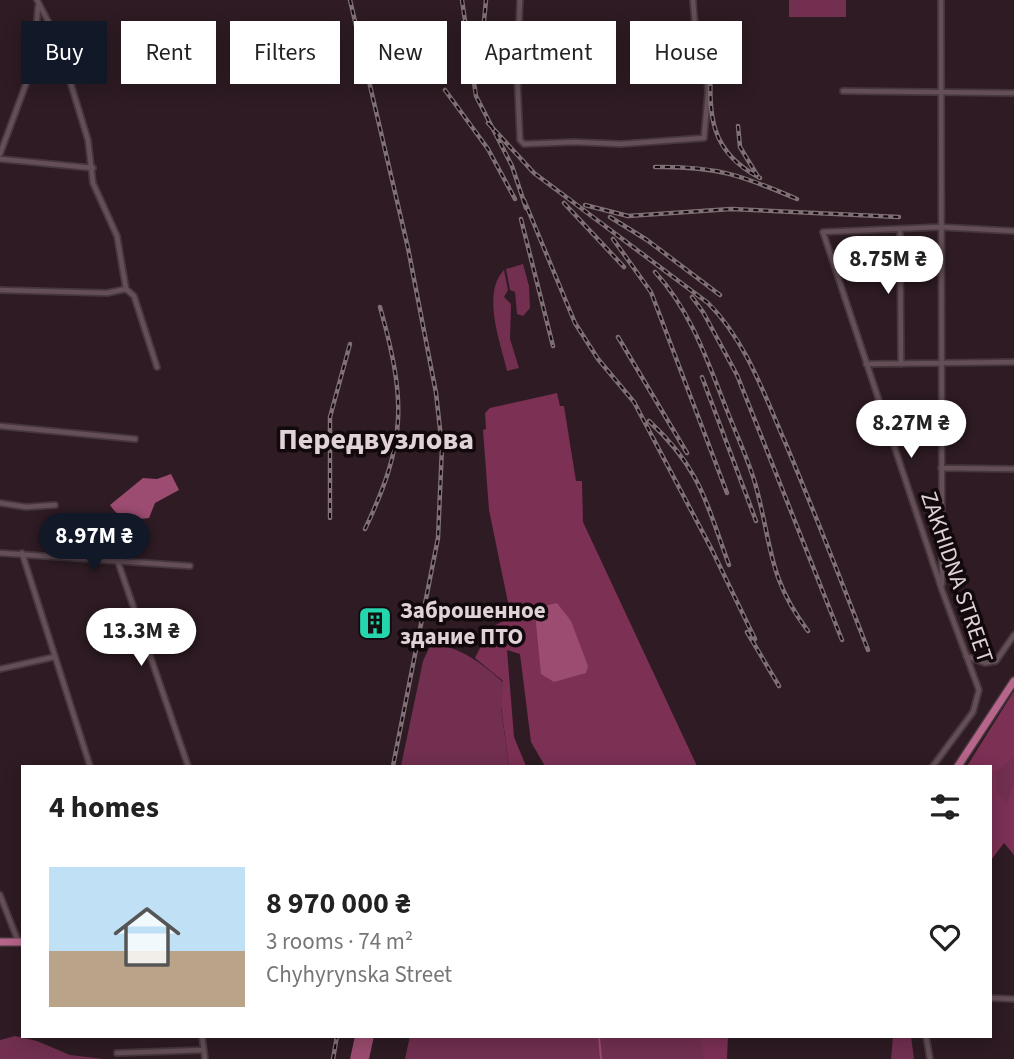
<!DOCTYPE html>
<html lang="en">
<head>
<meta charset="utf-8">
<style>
	:root { --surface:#fff; --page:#f6f6f6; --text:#222; --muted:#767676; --line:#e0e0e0; --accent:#111827 }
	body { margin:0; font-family:"Source Sans 3",sans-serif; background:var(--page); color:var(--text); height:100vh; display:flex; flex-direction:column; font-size:26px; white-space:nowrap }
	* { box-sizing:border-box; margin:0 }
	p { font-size:23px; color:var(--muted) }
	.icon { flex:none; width:38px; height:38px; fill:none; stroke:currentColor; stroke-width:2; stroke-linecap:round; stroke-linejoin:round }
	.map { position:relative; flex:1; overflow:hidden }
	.side { position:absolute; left:21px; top:765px; width:971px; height:273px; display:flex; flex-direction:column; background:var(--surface); border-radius:0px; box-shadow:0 4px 18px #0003 }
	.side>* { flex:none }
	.hud { position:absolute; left:21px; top:21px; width:973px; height:63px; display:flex; gap:14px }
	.price { position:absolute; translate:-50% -60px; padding:0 16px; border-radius:24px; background:#fff; color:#222; font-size:23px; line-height:46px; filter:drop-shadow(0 2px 4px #0008) }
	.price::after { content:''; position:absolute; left:50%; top:42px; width:21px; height:16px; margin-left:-10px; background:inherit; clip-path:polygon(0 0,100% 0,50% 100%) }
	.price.on { background:var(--accent); color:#fff }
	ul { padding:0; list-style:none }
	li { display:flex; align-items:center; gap:21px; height:175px; padding:0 28px }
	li+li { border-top:2px solid var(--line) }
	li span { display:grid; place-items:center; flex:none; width:196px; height:140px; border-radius:0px; color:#555 }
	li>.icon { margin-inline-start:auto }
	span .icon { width:84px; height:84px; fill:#fffc; stroke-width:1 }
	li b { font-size:30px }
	h2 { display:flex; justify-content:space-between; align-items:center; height:84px; padding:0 28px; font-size:30px }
	.chip { padding:0 24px; border-radius:0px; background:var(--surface); box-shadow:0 4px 18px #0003; font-size:24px; line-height:63px }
	.chip.on { background:var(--accent); color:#fff }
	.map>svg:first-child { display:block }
	.green { fill:#722f4f }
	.forest { fill:#7b3054 }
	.water { fill:#9b4c70 }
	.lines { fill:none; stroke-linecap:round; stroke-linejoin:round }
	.stream { stroke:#9b4c70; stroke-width:2 }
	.minor-casing { stroke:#46373d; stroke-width:8 }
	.trunk-casing { stroke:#46373d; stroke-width:10 }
	.minor { stroke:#644e57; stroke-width:4.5 }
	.trunk { stroke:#b7658a; stroke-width:7 }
	.rail-casing { stroke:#807076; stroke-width:4.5 }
	.rail { stroke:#11090c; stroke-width:2; stroke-dasharray:5; stroke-linecap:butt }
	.labels { text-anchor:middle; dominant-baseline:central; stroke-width:7; stroke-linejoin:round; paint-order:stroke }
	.street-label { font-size:23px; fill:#e0d2d7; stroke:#11090c }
	.poi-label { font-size:23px; font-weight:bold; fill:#e0d2d7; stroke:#11090c; text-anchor:start }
	.district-label { font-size:30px; font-weight:bold; fill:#e0d2d7; stroke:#11090c }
</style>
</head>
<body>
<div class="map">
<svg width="1014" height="1059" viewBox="0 0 1014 1059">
	<rect width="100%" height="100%" fill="#2e1b23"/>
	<path class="green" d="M 789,0 L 846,0 L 846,17 L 789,17 Z
		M 523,264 L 529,286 L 530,308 L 523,316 L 517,314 L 515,292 L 510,290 L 506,269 Z
		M 504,270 L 508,290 L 504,297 L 511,304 L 510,339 L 519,368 L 507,371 C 501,343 481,294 504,270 Z
		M 431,644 C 460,646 483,664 504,683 L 501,708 L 509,766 L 401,766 L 423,661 Z
		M 1014,751 L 1014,823 L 991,808 L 990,766 L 988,766 Z
		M 15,1036 L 37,1041 L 70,1055 L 104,1059 L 0,1059 L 0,1040 Z
		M 410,1036 L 700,1036 L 707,1046 L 708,1059 L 405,1059 Z
		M 893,1036 L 911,1036 L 914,1059 L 891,1059 Z"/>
	<path class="forest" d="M 557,393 L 560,406 L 564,406 L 576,481 L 582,481 L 583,522 L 697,766 L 545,766 L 531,742 L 520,654 L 507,650 L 514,737 L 526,766 L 509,766 L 501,706 L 503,681 L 475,658 L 490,628 L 511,617 L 489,510 L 483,430 L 486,429 L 485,413 L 490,408 Z
		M 1014,691 L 1014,757 L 992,775 L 996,773 L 997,792 L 1007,803 L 1014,782 L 1014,855 L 1004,843 L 991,860 L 990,766 L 967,766 Z
		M 700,1036 L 728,1036 L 727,1059 L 704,1059 Z"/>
	<path class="water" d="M 171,474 L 179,490 L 155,503 L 149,518 C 130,520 121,521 110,505 L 143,478 L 157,479 Z
		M 557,603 L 571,621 L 588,666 L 586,673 L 554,682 L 541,674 L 535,613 L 539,607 Z
		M 355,1036 L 374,1036 L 369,1059 L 350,1059 Z"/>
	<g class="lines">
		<path class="stream" d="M 599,1036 L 601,1059"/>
		<g class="minor-casing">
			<path id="minor" d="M 37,0 L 50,25 L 69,78 L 88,140 L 93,183 L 117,236 L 126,289 L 134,296 L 157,367
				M 520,0 L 517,73 L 520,140 L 524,144 L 574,142 L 621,144 L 704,138 L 708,92 L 705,46 L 696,39 L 693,0
				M 941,0 L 942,584
				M 843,91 L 1014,93
				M 0,154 L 33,65 L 38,7
				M 0,159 L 93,168
				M 900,229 L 901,364
				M 0,290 L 107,293 L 126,289
				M 866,364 L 1014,362
				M 0,426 L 135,439
				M 941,468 L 1014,469
				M 0,503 L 26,507 L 55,505
				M 0,553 L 190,566
				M 22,553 L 90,766
				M 118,562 L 188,766
				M 966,656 L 985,663 L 996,661 L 1014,635
				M 0,669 L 54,657
				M 933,766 L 973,712 L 979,690 L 942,590 L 823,232 L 940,227 L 1014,231
				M 0,895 L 18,941
				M 990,998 L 1014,999
				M 202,1036 L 205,1059
				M 926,1036 L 930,1059
				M 117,1053 L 204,1050"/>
		</g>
		<g class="trunk-casing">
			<path id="trunk" d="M 958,766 L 1014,681
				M 0,942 L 23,942"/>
		</g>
		<use href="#minor" class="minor"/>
		<use href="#trunk" class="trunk"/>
		<g class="rail-casing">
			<path id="rail" d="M 350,0 L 408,248 L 436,393 L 442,447 L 438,538 L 393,766
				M 462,0 L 476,96 L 512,166 L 526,208
				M 711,46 C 711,104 701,147 760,178
				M 481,53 L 486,0
				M 445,90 L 488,149 L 515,199
				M 488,123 L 534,173 L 708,303 C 746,341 764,394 785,442 C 814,511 841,580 868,650
				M 738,126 L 740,147 L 757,175
				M 655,167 C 716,166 741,175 797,199
				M 524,200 L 575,323 L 598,359 L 634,402 L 711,548 L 755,639
				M 564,203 L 624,267
				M 585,205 L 628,216 L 731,209 L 899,217
				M 610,217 L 647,240 L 720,295
				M 521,219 L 553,346
				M 613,239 L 651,292 L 727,493
				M 655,272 C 692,312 708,363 728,413 C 737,436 748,459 755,483 C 772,543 767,577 808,631
				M 692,297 L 703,312 L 737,375 L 842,640
				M 618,337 L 687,453
				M 702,377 L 756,521
				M 649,421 C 700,468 706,502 729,565
				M 330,518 L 330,417 L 350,344
				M 365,529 C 407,441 406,400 380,307
				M 747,632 L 779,686
				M 333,1059 L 337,1036"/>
		</g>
		<use href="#rail" class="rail"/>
	</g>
	<defs>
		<g id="building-square" transform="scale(1.75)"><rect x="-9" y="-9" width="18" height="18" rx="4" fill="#25d5ae" stroke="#11090c"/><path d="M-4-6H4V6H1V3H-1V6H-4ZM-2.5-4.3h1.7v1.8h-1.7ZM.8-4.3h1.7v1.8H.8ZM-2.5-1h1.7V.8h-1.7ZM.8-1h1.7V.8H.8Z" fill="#111"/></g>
	</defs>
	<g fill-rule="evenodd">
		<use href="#building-square" x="375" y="623"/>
	</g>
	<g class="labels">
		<g class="street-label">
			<text transform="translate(957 577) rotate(71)">ZAKHIDNA STREET</text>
		</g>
		<g class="poi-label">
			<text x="400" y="610">Заброшенное<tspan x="400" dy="26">здание ПТО</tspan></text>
		</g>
		<g class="district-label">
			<text x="376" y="439">Передвузлова</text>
		</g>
	</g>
</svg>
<b class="price" style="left:888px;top:296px">8.75M ₴</b>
<b class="price" style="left:911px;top:460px">8.27M ₴</b>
<b class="price on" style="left:94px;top:573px">8.97M ₴</b>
<b class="price" style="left:141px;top:668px">13.3M ₴</b>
<div class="hud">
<a class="chip on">Buy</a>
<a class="chip">Rent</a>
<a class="chip">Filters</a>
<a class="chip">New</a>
<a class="chip">Apartment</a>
<a class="chip">House</a>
</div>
<section class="side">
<h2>4 homes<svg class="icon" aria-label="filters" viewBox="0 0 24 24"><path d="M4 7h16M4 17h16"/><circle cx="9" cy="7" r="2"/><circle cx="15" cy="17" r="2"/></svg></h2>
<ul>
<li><span style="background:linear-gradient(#bfe0f5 60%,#b9a48a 0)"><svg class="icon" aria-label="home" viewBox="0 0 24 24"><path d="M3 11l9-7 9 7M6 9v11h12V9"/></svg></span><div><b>8 970 000 ₴</b><p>3 rooms · 74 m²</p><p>Chyhyrynska Street</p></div><svg class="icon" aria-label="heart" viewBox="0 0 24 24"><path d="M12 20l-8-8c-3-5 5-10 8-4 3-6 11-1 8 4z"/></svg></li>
</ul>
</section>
</div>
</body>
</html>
